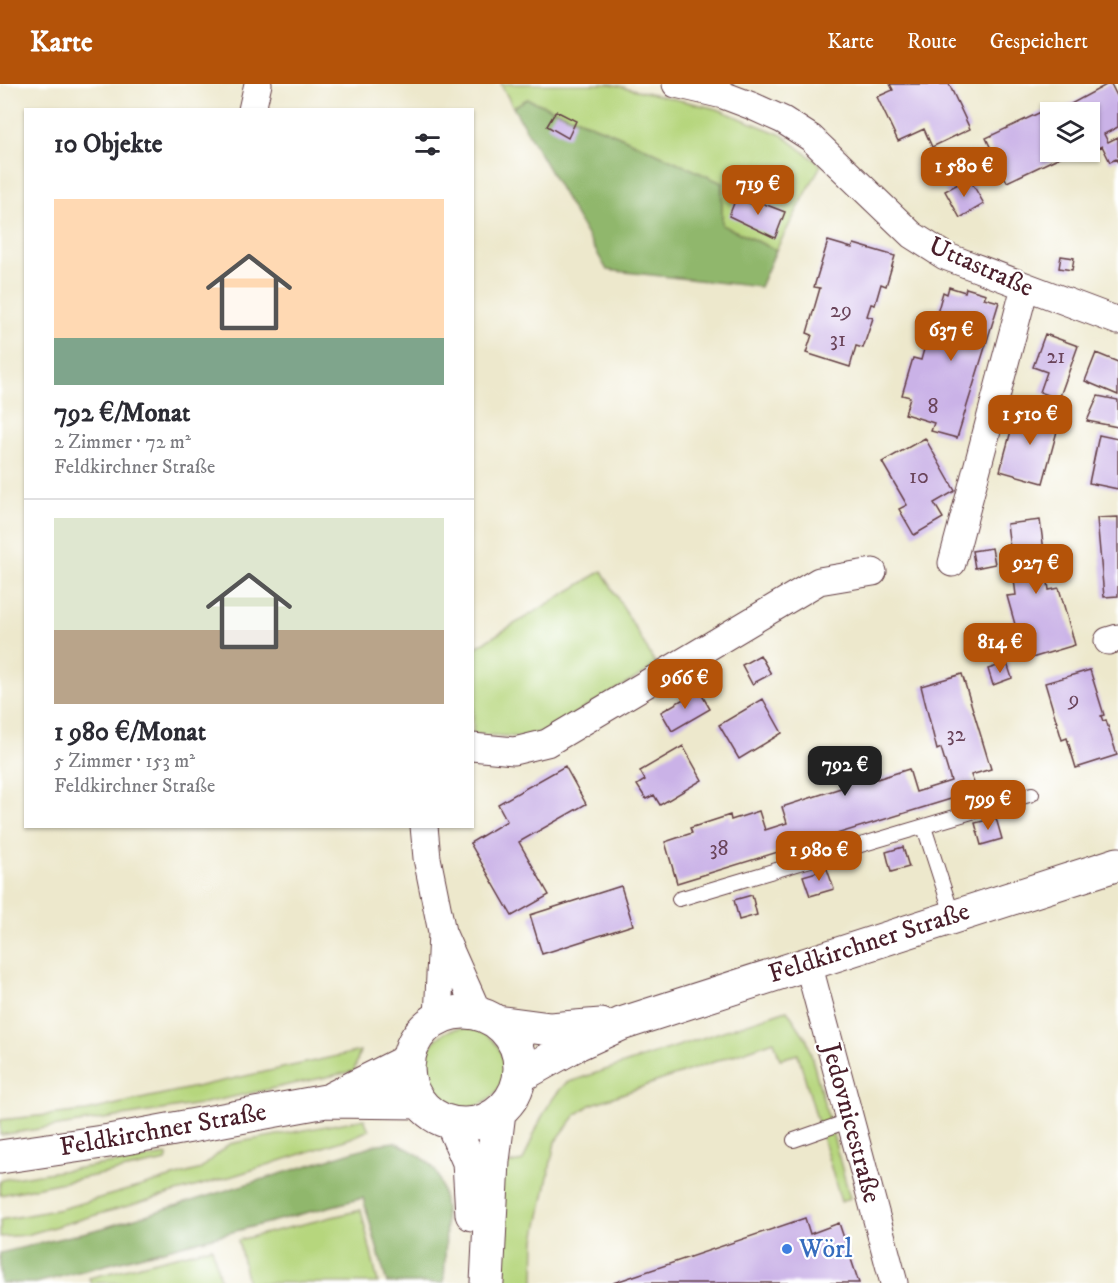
<!DOCTYPE html>
<html lang="de">
<head>
<meta charset="utf-8">
<style>
	:root { --surface:#fff; --page:#f7f7f7; --text:#2b2b33; --muted:#7c7c81; --line:#e1e1e2; --accent:#b45309 }
	body { margin:0; font-family:"IM FELL DW Pica",serif; background:var(--page); color:var(--text); height:100vh; display:flex; flex-direction:column; font-size:22px; white-space:nowrap }
	* { box-sizing:border-box; margin:0 }
	p { font-size:20px; color:var(--muted) }
	.icon { flex:none; width:33px; height:33px; fill:none; stroke:currentColor; stroke-width:2; stroke-linecap:round; stroke-linejoin:round }
	.map { position:relative; flex:1; overflow:hidden }
	.details { position:absolute; left:24px; top:24px; width:450px; height:720px; display:flex; flex-direction:column; background:var(--surface); border-radius:0px; box-shadow:0 2px 4px #0004 }
	.details>* { flex:none }
	.tools { position:absolute; left:1040px; top:18px; display:grid; gap:12px }
	.tools a { display:grid; place-items:center; width:60px; height:60px; border-radius:0px; background:var(--surface); box-shadow:0 2px 4px #0004; font-size:30px }
	.price { position:absolute; translate:-50% -51px; padding:0 14px; border-radius:12px; background:var(--accent); color:#fff; font-size:20px; line-height:39px; filter:drop-shadow(0 2px 3px #0008) }
	.price::after { content:''; position:absolute; left:50%; top:36px; width:18px; height:14px; margin-left:-9px; background:inherit; clip-path:polygon(0 0,100% 0,50% 100%) }
	.price.selected { background:#222; color:#fff }
	ul { padding:0; list-style:none }
	li { display:grid; align-content:center; gap:12px; height:318px; padding:0 30px }
	li+li { border-top:2px solid var(--line) }
	li span { display:grid; place-items:center; height:186px; border-radius:0px; color:#555 }
	li>.icon { margin-inline-start:auto }
	span .icon { width:108px; height:108px; fill:#fffc; stroke-width:1 }
	li b { font-size:26px }
	h2 { display:flex; justify-content:space-between; align-items:center; height:72px; padding:0 30px; font-size:26px }
	header { display:flex; align-items:center; gap:36px; box-sizing:border-box; height:84px; padding:0 30px; background:var(--accent); color:#fff }
	header strong { font-size:28px }
	nav { display:flex; gap:33px; margin-inline-start:auto; font-size:21px }
	.map>svg:first-child { display:block }
	.green { fill:#b6d67d; stroke:#807a54; stroke-width:1.5 }
	.forest { fill:#90b76c; stroke:#6d6b4c; stroke-width:1.5 }
	.building { fill:#cab2e7 }
	.lines { fill:none; stroke-linecap:round; stroke-linejoin:round }
	.lane-casing { stroke:#623d43; stroke-width:16 }
	.street-casing { stroke:#623d43; stroke-width:29 }
	.secondary-casing { stroke:#623d43; stroke-width:35 }
	.lane { stroke:#fff; stroke-width:14 }
	.street { stroke:#fff; stroke-width:27 }
	.secondary { stroke:#fff; stroke-width:33 }
	.shop-dot { fill:#3f7fe0; stroke:#fff; stroke-width:2 }
	.labels { text-anchor:middle; dominant-baseline:central; stroke-width:4.5; stroke-linejoin:round; paint-order:stroke }
	.number-label { font-size:22px; fill:#6a445a }
	.street-label { font-size:26px; fill:#4a1f2b; stroke:#fff }
	.shop-label { font-size:26px; fill:#366cbe; stroke:#fff; text-anchor:start }
</style>
</head>
<body>
<header>
<strong>Karte</strong>
<nav><a>Karte</a><a>Route</a><a>Gespeichert</a></nav>
</header>
<div class="map">
<svg width="1118" height="1199" viewBox="0 0 1118 1199">
	<rect width="100%" height="100%" fill="#fff"/>
	<filter id="ink" filterUnits="userSpaceOnUse"><feTurbulence type="fractalNoise" baseFrequency=".0167" numOctaves="2"/><feDisplacementMap in="SourceGraphic" scale="12" xChannelSelector="R" yChannelSelector="G"/><feConvolveMatrix kernelMatrix="1 2 1 2 8 2 1 2 1" color-interpolation-filters="sRGB"/></filter>
	<filter id="wash" filterUnits="userSpaceOnUse"><feTurbulence type="fractalNoise" baseFrequency=".008" numOctaves="4" result="noise"/><feDisplacementMap in="SourceGraphic" scale="24" xChannelSelector="R" yChannelSelector="G"/><feGaussianBlur stdDeviation="1.35" result="paint"/><feColorMatrix in="noise" values="0 0 0 0 0 0 0 0 0 0 0 0 0 0 0 0 0 1.4 0 .05"/><feComposite in="paint" operator="in"/></filter>
	<g filter="url(#wash)">
		<rect width="100%" height="100%" fill="#ede8cc"/>
		<path class="green" d="M 501,0 L 611,0 L 717,25 L 782,51 L 821,81 L 776,166 L 722,141 L 722,99 L 617,51 L 528,15 L 513,23 Z
			M 602,487 L 657,582 L 545,647 L 520,653 L 473,650 L 473,565 Z
			M 787,926 L 807,956 L 850,1114 L 841,1118 L 798,970 L 780,975 L 774,957 L 590,1021 L 576,1031 L 555,1058 L 535,1156 L 534,1199 L 494,1199 L 500,1081 L 523,1077 C 535,1048 544,1021 566,999 Z
			M424 984a40 40 0 1 1 80 0a40 40 0 1 1-80 0Z
			M 360,967 L 354,987 L 200,1020 L 0,1051 L 0,1036 L 86,1027 Z
			M 364,1035 L 369,1046 L 351,1054 L 233,1092 L 26,1151 L 0,1153 L 0,1136 L 61,1125 L 201,1085 L 229,1060 Z
			M 168,1071 L 166,1077 L 0,1111 L 0,1097 L 6,1095 Z
			M 361,1126 L 378,1199 L 248,1199 L 238,1156 Z
			M 212,1163 L 221,1199 L 91,1199 L 89,1194 Z"/>
		<path class="forest" d="M 527,15 L 617,51 L 722,99 L 722,141 L 776,166 L 760,203 L 607,186 L 513,23 Z
			M 395,1058 C 409,1066 428,1074 436,1088 C 450,1113 445,1170 444,1199 L 387,1199 L 363,1114 L 36,1199 L 0,1199 L 0,1169 L 103,1144 L 378,1060 Z"/>
		<g id="blocks">
			<path class="building" d="M 890,0 L 949,0 L 970,45 L 932,63 L 924,45 L 898,57 L 877,13 L 893,6 Z
				M 1108,0 L 1111,0 L 1118,14 L 1118,43 L 1104,50 L 1108,58 L 1118,53 L 1118,79 L 1116,75 L 1110,78 L 1102,62 L 1089,68 L 1089,28 L 1070,28 L 1067,22 Z
				M 556,27 L 576,37 L 568,54 L 547,42 Z
				M 1043,27 L 1050,41 L 1050,68 L 1063,68 L 1064,71 L 1007,98 L 986,54 Z
				M 969,94 L 984,120 L 960,134 L 945,107 Z
				M 736,114 L 757,122 L 759,118 L 785,128 L 775,154 L 729,132 Z
				M 828,157 L 852,164 L 854,160 L 895,172 L 886,202 L 881,200 L 875,221 L 871,220 L 867,232 L 873,234 L 863,264 L 856,262 L 850,283 L 806,269 L 812,251 L 807,249 L 820,204 L 814,203 Z
				M 1061,172 L 1074,174 L 1072,186 L 1059,184 Z
				M 949,203 L 965,208 L 966,204 L 986,210 L 984,214 L 999,218 L 957,354 L 931,347 L 934,339 L 905,330 L 910,313 L 902,311 L 913,274 L 921,276 L 926,258 L 955,267 L 960,248 L 938,241 L 940,234 L 936,233 L 943,208 L 947,210 Z
				M 1045,250 L 1078,262 L 1059,315 L 1040,308 L 1047,288 L 1033,283 Z
				M 1096,269 L 1118,278 L 1118,311 L 1085,297 Z
				M 1098,312 L 1118,316 L 1118,343 L 1087,337 Z
				M 1017,325 L 1060,336 L 1043,399 L 1000,387 Z
				M 1099,351 L 1118,355 L 1118,405 L 1089,399 Z
				M 925,354 L 955,407 L 934,419 L 943,434 L 914,451 L 899,425 L 907,421 L 882,378 Z
				M 1118,433 L 1118,512 L 1104,513 L 1097,434 Z
				M 1040,436 L 1049,506 L 1059,504 L 1075,561 L 1025,576 L 1007,512 L 1016,511 L 1007,440 Z
				M 992,464 L 995,480 L 975,484 L 972,467 Z
				M 760,571 L 771,590 L 752,600 L 742,581 Z
				M 1007,579 L 1012,594 L 993,601 L 988,585 Z
				M 1090,586 L 1104,631 L 1101,632 L 1103,637 L 1106,636 L 1117,671 L 1076,684 L 1067,654 L 1062,656 L 1045,599 Z
				M 962,590 L 991,685 L 971,691 L 977,707 L 677,799 L 665,758 L 692,749 L 690,744 L 730,731 L 731,736 L 759,727 L 765,746 L 787,739 L 782,723 L 844,703 L 843,699 L 875,689 L 877,695 L 909,685 L 916,708 L 951,697 L 941,664 L 937,666 L 921,602 Z
				M 699,606 L 710,625 L 672,647 L 661,628 Z
				M 763,615 L 782,649 L 739,675 L 719,641 Z
				M 683,662 L 702,696 L 660,721 L 654,711 L 646,715 L 637,701 L 645,696 L 640,687 Z
				M 565,682 L 586,720 L 519,758 L 549,811 L 512,832 L 470,759 L 507,737 L 498,720 Z
				M 996,734 L 1002,755 L 981,761 L 975,739 Z
				M 903,763 L 909,783 L 891,788 L 886,768 Z
				M 827,785 L 834,805 L 810,812 L 803,792 Z
				M 621,802 L 633,841 L 542,870 L 530,831 Z
				M 752,811 L 757,831 L 739,836 L 734,816 Z
				M 805,1134 L 810,1150 L 839,1139 L 859,1199 L 613,1199 Z"/>
		</g>
	</g>
	<g filter="url(#ink)">
		<use href="#blocks" fill-opacity="0" stroke="#623d43" stroke-width="1.5"/>
		<g class="lines">
			<g class="lane-casing">
				<path id="lane" d="M 924,743 L 953,833
					M 679,815 L 1032,710
					M 794,1056 L 851,1036"/>
			</g>
			<g class="street-casing">
				<path id="street" d="M 676,0 L 723,11 L 752,22 L 783,36 L 811,54 L 912,151 L 945,172 L 1118,237
					M 252,26 L 258,0
					M 952,479 L 1025,203
					M 1108,557 L 1118,554
					M 472,663 L 514,667 L 547,659 L 819,497 L 873,488
					M 424,742 L 427,774 L 442,848 L 478,929
					M 808,879 L 894,1199
					M 438,934 L 442,849"/>
			</g>
			<g class="secondary-casing">
				<path id="secondary" d="M408 984a56 56 0 1 1 112 0a56 56 0 1 1-112 0Z
					M 497,938 L 550,945 L 601,941
					M 520,992 L 577,960 L 621,940 L 1118,780
					M 333,1014 L 409,976
					M 452,1039 L 469,1078 L 472,1130
					M 0,1073 L 109,1057 L 326,1017 L 419,1018
					M 487,1199 L 493,1077 L 499,1028"/>
			</g>
			<use href="#lane" class="lane"/>
			<use href="#street" class="street"/>
			<use href="#secondary" class="secondary"/>
		</g>
	</g>
	<circle class="shop-dot" cx="787" cy="1165" r="6"/>
	<g class="labels">
		<g class="number-label">
			<text x="841" y="226">29</text>
			<text x="838" y="255">31</text>
			<text x="1056" y="272">21</text>
			<text x="933" y="322">8</text>
			<text x="919" y="392">10</text>
			<text x="1074" y="615">9</text>
			<text x="956" y="650">32</text>
			<text x="719" y="764">38</text>
		</g>
		<g class="street-label">
			<text transform="translate(981 183) rotate(24)">Uttastraße</text>
			<text transform="translate(869 859) rotate(-18)">Feldkirchner Straße</text>
			<text transform="translate(851 1039) rotate(75)">Jedovnicestraße</text>
			<text transform="translate(163 1046) rotate(-10)">Feldkirchner Straße</text>
		</g>
		<g class="shop-label">
			<text x="799" y="1165">Wörl</text>
		</g>
	</g>
</svg>
<div class="tools">
<a><svg class="icon" aria-label="layers" viewBox="0 0 24 24"><path d="M12 4l9 5-9 5-9-5zM3 14l9 5 9-5"/></svg></a>
</div>
<b class="price" style="left:964px;top:114px">1 580 €</b>
<b class="price" style="left:758px;top:132px">719 €</b>
<b class="price" style="left:951px;top:278px">637 €</b>
<b class="price" style="left:1030px;top:362px">1 510 €</b>
<b class="price" style="left:1036px;top:511px">927 €</b>
<b class="price" style="left:1000px;top:590px">814 €</b>
<b class="price" style="left:685px;top:626px">966 €</b>
<b class="price selected" style="left:845px;top:713px">792 €</b>
<b class="price" style="left:988px;top:747px">799 €</b>
<b class="price" style="left:819px;top:798px">1 980 €</b>
<section class="details">
<h2>10 Objekte<svg class="icon" aria-label="filters" viewBox="0 0 24 24"><path d="M4 7h16M4 17h16"/><circle cx="9" cy="7" r="2"/><circle cx="15" cy="17" r="2"/></svg></h2>
<ul>
<li><span style="background:linear-gradient(#ffd9b3 75%,#7fa58c 0)"><svg class="icon" aria-label="home" viewBox="0 0 24 24"><path d="M3 11l9-7 9 7M6 9v11h12V9"/></svg></span><div><b>792 €/Monat</b><p>2 Zimmer · 72 m²</p><p>Feldkirchner Straße</p></div></li>
<li><span style="background:linear-gradient(#dfe7d0 60%,#b9a48a 0)"><svg class="icon" aria-label="home" viewBox="0 0 24 24"><path d="M3 11l9-7 9 7M6 9v11h12V9"/></svg></span><div><b>1 980 €/Monat</b><p>5 Zimmer · 153 m²</p><p>Feldkirchner Straße</p></div></li>
</ul>
</section>
</div>
</body>
</html>
